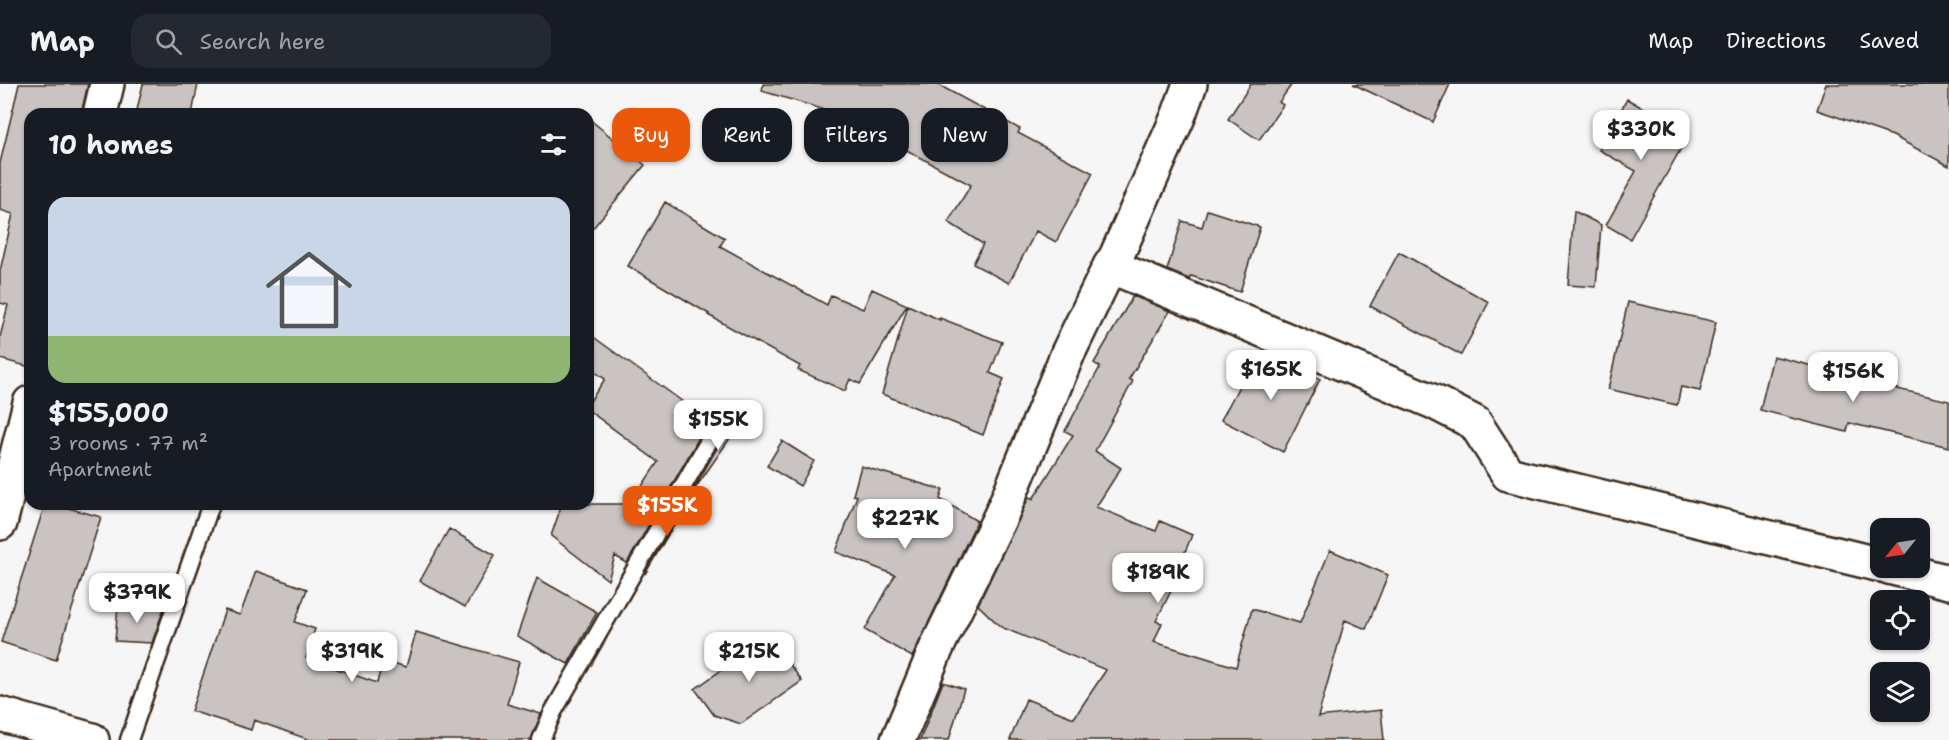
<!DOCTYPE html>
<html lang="en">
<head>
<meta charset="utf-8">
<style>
	:root { --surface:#171b24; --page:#242831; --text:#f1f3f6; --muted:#9ea1a6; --line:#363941; --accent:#ea580c }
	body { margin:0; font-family:"Shantell Sans",sans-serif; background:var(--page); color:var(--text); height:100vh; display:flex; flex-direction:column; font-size:22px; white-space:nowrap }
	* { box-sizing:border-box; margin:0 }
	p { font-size:20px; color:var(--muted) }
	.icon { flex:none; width:33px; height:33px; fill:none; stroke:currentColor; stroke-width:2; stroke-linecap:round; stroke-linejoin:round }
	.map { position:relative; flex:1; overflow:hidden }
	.details { position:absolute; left:24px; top:24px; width:570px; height:402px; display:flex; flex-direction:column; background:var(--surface); border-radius:18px; box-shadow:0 2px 4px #0004 }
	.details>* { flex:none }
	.top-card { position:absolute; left:612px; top:24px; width:570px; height:54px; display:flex; gap:12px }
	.needle { width:39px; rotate:240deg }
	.controls { position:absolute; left:1870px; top:434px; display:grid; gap:12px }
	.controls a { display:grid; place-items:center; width:60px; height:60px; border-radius:12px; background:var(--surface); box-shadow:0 2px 4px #0004; font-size:30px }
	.price { position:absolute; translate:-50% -51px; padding:0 14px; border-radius:12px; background:#fff; color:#222; font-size:20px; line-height:39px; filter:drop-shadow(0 2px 3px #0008) }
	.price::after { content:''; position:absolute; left:50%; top:36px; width:18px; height:14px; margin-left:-9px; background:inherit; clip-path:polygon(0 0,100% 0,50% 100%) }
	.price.on { background:var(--accent); color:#fff }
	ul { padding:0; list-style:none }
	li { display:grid; align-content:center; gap:12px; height:318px; padding:0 24px }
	li span { display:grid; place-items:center; height:186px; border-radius:18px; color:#555 }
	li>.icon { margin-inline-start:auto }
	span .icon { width:108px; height:108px; fill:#fffc; stroke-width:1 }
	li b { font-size:26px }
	h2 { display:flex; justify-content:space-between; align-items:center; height:72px; padding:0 24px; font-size:26px }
	.pill { padding:0 21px; border-radius:18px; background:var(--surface); box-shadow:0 2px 4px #0004; font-size:21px; line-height:54px }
	.pill.on { background:var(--accent); color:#fff }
	header { display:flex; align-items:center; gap:36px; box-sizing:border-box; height:84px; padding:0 30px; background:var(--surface); border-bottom:2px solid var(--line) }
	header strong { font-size:28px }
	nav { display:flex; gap:33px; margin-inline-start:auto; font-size:21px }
	.search { width:420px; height:54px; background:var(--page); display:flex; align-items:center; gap:15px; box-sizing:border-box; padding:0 21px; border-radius:18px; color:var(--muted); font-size:22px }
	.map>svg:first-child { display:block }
	.building { fill:#c9c3c1; stroke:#3b2a1e; stroke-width:1.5 }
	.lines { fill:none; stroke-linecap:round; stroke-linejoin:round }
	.service-casing { stroke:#3b2a1e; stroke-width:21 }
	.minor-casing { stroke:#3b2a1e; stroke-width:38 }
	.primary-casing { stroke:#3b2a1e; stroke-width:38 }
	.service { stroke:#fff; stroke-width:16 }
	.minor { stroke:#fff; stroke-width:33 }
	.primary { stroke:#fff; stroke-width:33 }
</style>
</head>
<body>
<header>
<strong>Map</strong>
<div class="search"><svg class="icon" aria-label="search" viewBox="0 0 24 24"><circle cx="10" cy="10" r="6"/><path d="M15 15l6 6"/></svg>Search here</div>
<nav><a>Map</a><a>Directions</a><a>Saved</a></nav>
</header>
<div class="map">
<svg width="1949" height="656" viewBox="0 0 1949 656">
	<rect width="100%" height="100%" fill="#f7f6f6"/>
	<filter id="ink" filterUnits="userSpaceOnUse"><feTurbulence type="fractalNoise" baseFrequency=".0167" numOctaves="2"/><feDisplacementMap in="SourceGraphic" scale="12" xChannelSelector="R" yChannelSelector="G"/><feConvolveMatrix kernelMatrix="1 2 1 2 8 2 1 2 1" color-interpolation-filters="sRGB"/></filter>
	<g filter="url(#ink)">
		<path class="building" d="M 19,0 L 88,0 L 81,30 L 30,30 L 30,283 L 0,275 L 0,253 L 8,221 L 0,219 L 0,187 L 13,130 L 0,126 L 0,79 Z
			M 143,0 L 198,0 L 192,30 L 136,30 Z
			M 763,0 L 937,0 L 1020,45 L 1018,49 L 1093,89 L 1056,158 L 1036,147 L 1009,199 L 973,180 L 983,160 L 948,138 L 971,101 L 890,57 L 895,47 L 762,7 Z
			M 1251,0 L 1292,0 L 1279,18 L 1283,21 L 1259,56 L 1228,35 Z
			M 1353,0 L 1450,0 L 1433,38 Z
			M 1826,0 L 1949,0 L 1949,82 L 1893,52 L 1817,26 Z
			M 1627,15 L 1689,50 L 1630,155 L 1606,141 L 1636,87 L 1599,66 Z
			M 588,34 L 645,81 L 588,150 Z
			M 665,118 L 725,154 L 720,162 L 827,221 L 831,211 L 863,225 L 872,205 L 907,221 L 860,300 L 850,295 L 845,307 L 798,286 L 800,282 L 708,231 L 709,230 L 628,182 Z
			M 1207,126 L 1260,143 L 1240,208 L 1191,192 L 1189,195 L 1167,186 L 1182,137 L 1202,143 Z
			M 1574,127 L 1601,141 L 1596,203 L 1568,201 Z
			M 1399,168 L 1489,218 L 1461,271 L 1370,222 Z
			M 1133,212 L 1170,227 L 1129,295 L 1133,297 L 1095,367 L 1121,384 L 1096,423 L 1156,447 L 1160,437 L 1192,451 L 1171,502 L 1173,503 L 1156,537 L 1162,539 L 1154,558 L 1236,583 L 1252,525 L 1300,539 L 1330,466 L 1388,491 L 1366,545 L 1345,536 L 1318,633 L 1381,626 L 1384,656 L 1010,656 L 1026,615 L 1074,634 L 1106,586 L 1001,543 L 978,521 L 1029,413 L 1033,415 L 1073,351 L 1065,347 L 1100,283 L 1094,279 Z
			M 1628,218 L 1716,238 L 1700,307 L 1681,303 L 1677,321 L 1608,305 Z
			M 908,221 L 940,236 L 940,234 L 1002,258 L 990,289 L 1004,295 L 983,351 L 882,310 Z
			M 588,249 L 708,336 L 712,330 L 716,333 L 708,338 L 627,479 L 615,472 L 608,496 L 551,452 L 562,420 L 630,420 L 658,378 L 588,326 L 588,320 L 605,295 L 588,283 Z
			M 1264,267 L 1320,295 L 1283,368 L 1221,336 L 1244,293 L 1250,296 Z
			M 1773,272 L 1860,294 L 1859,296 L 1949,317 L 1949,363 L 1849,339 L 1847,348 L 1760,326 Z
			M 727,341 L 735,347 L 690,412 L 726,348 Z
			M 782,357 L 814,377 L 800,402 L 767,382 Z
			M 861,382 L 943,406 L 940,415 L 977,437 L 912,573 L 865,546 L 895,491 L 836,468 L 857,412 L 853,411 Z
			M 45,420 L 54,420 L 101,433 L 56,576 L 1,558 Z
			M 677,434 L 678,434 L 645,490 Z
			M 449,445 L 495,471 L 465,523 L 420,497 Z
			M 256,487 L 307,505 L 295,538 L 315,545 L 306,574 L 377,599 L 383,576 L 406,583 L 416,548 L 519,578 L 507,620 L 541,630 L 531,656 L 310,656 L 254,636 L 251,646 L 191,627 L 225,526 L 240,531 Z
			M 537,494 L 597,528 L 568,580 L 517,552 Z
			M 118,521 L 164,524 L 152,559 L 115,557 Z
			M 769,552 L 802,597 L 741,640 L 714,631 L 695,605 Z
			M 943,598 L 964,605 L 949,656 L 920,656 Z"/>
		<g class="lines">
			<g class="service-casing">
				<path id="service" d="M 129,656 L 211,420
					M 541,656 L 553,628 L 717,343"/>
			</g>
			<g class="minor-casing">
				<path id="minor" d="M 100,30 L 107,0
					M 1110,182 L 1434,318 L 1475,339 L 1508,390 L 1881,481
					M 0,439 L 30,319
					M 1889,483 L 1949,498
					M 898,656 L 936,565 L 1002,429 L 1068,269 L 1110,182 L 1116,173 L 1178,33 L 1190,0"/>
			</g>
			<g class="primary-casing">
				<path id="primary" d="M 0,630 L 92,656"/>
			</g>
			<use href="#service" class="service"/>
			<use href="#minor" class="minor"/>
			<use href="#primary" class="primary"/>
		</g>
	</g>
</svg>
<div class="controls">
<a><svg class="needle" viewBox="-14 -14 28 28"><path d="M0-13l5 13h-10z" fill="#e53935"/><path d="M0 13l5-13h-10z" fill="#9ea1a6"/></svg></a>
<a><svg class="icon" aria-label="locate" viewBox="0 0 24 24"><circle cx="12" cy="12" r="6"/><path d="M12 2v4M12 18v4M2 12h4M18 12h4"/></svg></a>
<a><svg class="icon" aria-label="layers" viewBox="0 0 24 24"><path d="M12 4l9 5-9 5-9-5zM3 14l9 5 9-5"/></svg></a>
</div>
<b class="price" style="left:1641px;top:77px">$330K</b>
<b class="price" style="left:1271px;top:317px">$165K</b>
<b class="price" style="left:1853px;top:319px">$156K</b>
<b class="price" style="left:718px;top:367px">$155K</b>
<b class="price on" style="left:667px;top:453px">$155K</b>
<b class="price" style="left:905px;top:466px">$227K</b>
<b class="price" style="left:1158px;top:520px">$189K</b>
<b class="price" style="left:137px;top:540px">$379K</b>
<b class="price" style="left:352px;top:599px">$319K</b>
<b class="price" style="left:749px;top:599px">$215K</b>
<div class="top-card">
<a class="pill on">Buy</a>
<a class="pill">Rent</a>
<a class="pill">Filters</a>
<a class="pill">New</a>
</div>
<section class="details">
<h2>10 homes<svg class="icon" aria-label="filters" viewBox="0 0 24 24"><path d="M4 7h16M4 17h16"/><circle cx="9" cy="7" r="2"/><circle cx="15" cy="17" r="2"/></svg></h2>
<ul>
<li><span style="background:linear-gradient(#c9d6e8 75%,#8fb573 0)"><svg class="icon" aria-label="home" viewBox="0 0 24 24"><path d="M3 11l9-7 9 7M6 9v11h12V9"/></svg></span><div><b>$155,000</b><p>3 rooms · 77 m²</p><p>Apartment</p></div></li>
</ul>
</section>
</div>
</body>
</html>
